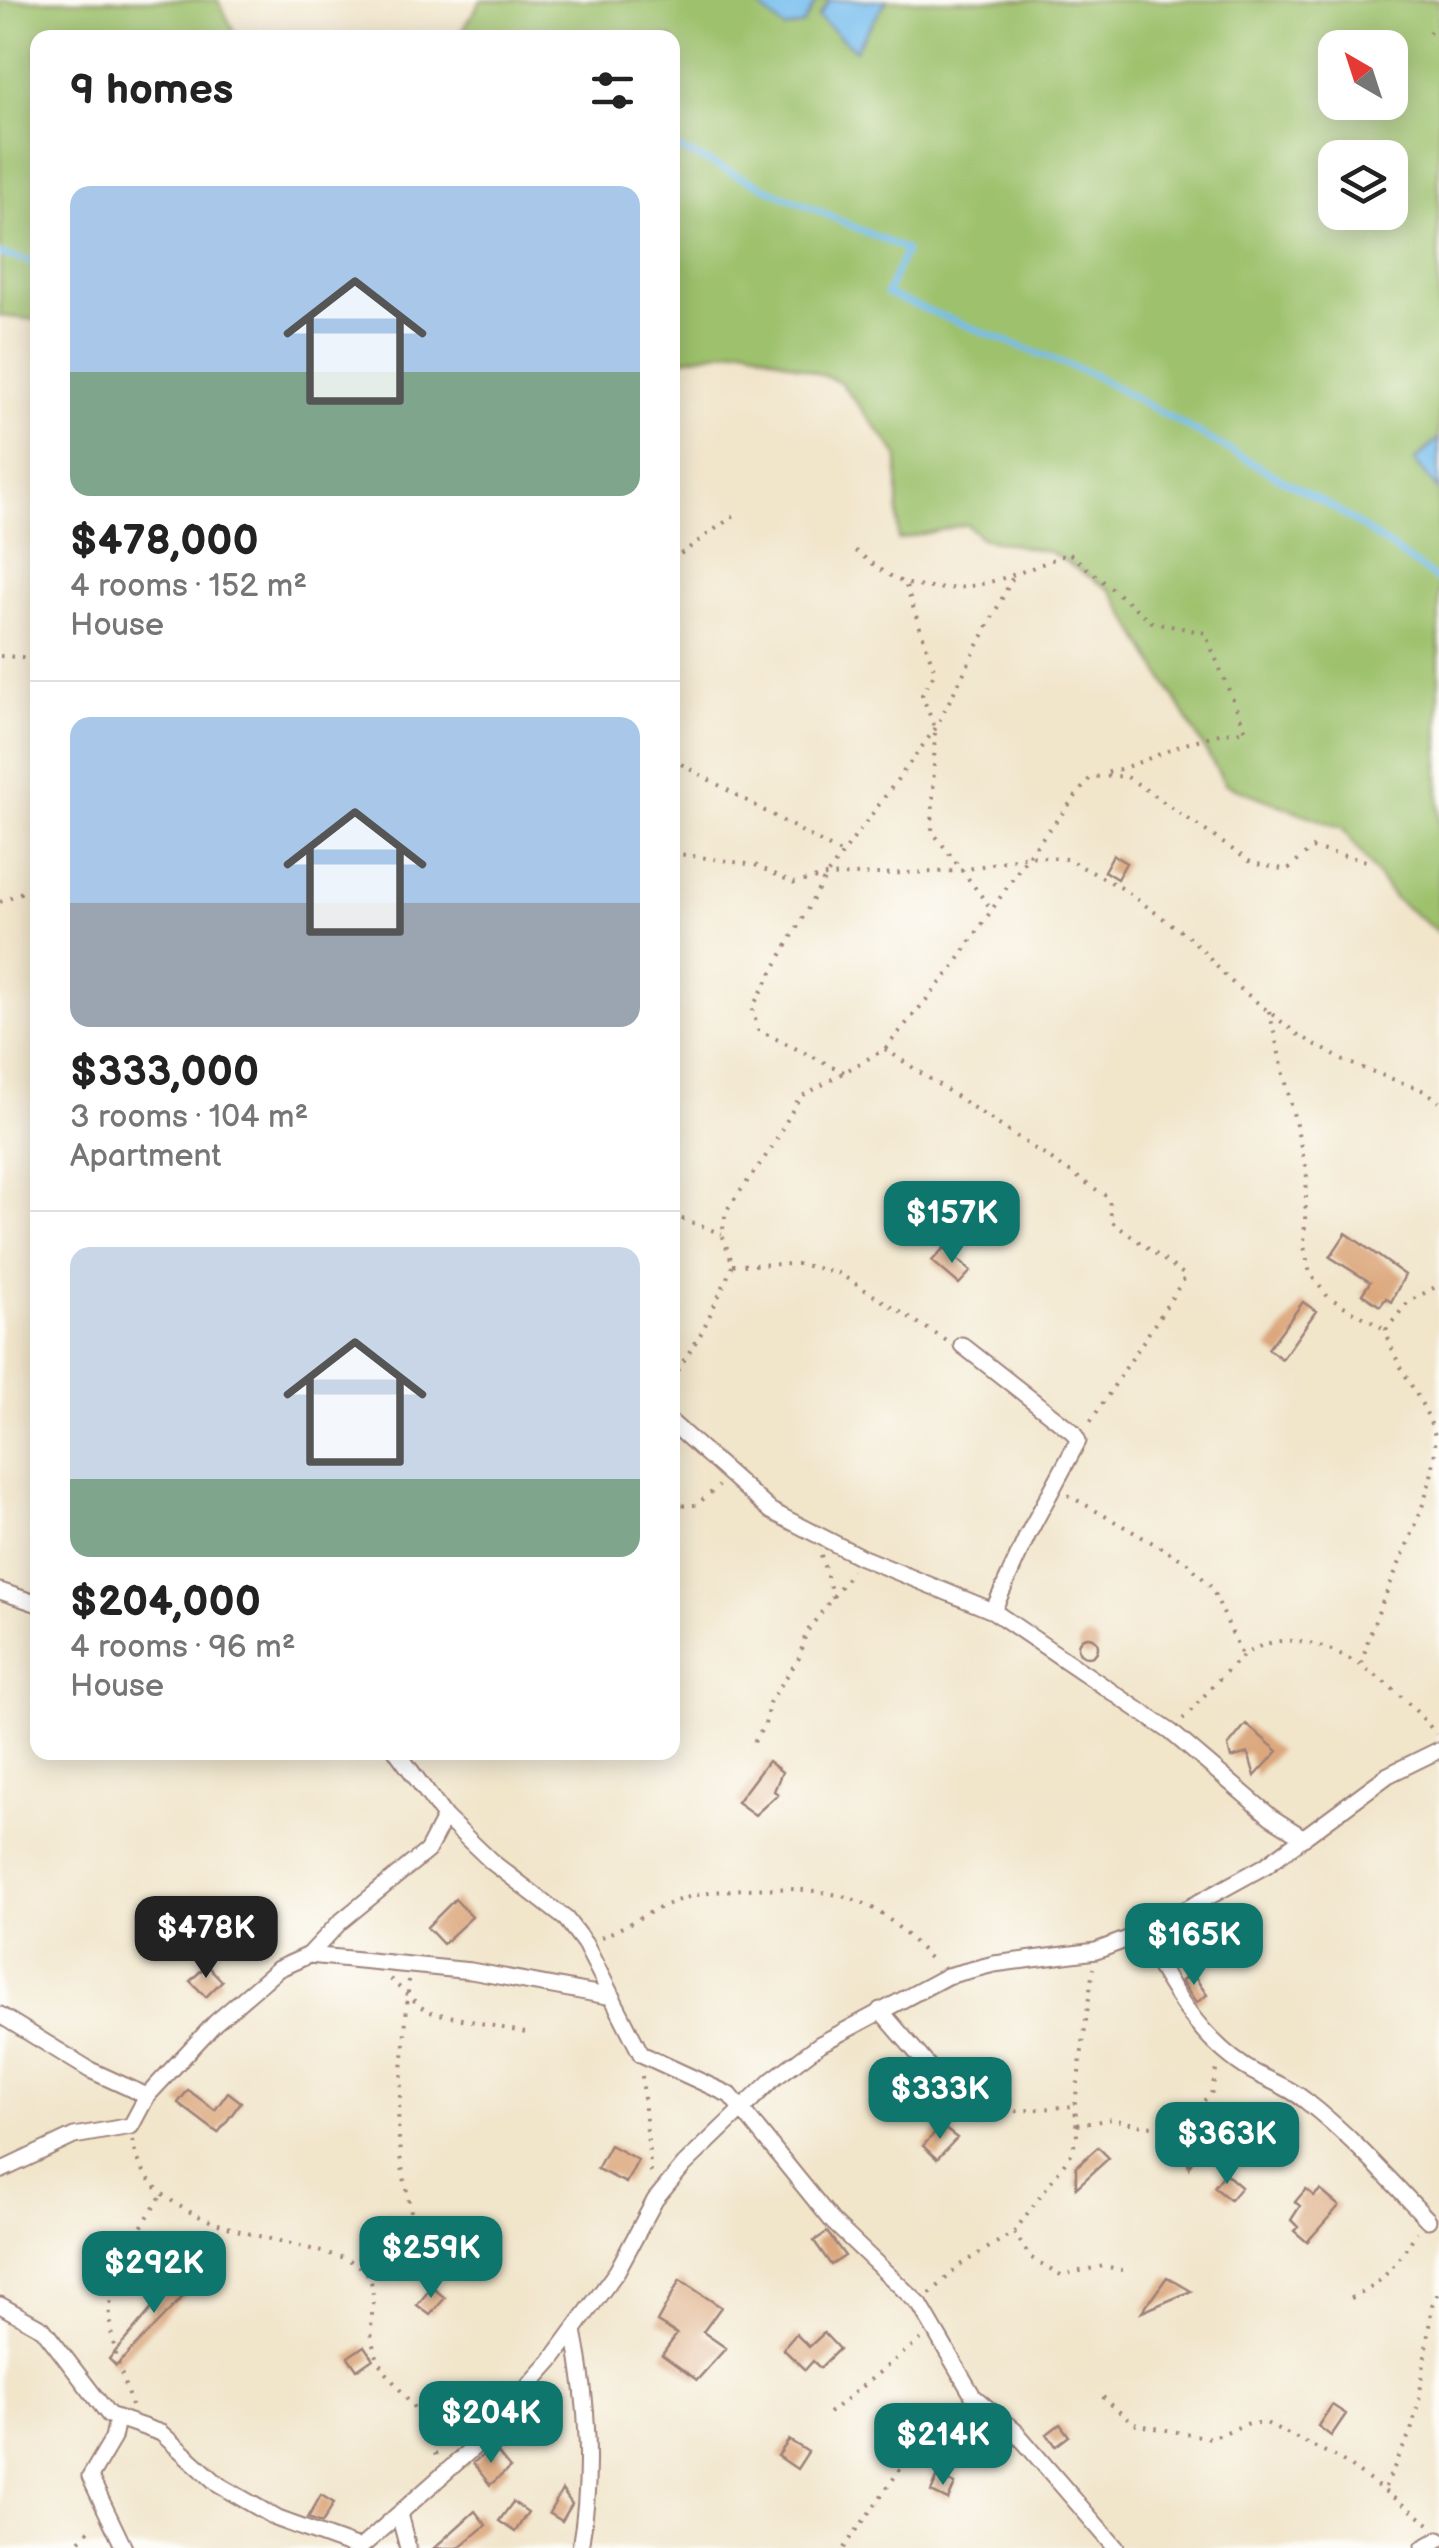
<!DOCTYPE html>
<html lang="en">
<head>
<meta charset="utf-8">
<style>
	:root { --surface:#fff; --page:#f2f2f2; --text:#222; --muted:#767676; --line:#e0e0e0; --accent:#0f766e }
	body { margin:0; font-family:"Balsamiq Sans",sans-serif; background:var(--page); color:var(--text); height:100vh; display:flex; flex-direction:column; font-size:38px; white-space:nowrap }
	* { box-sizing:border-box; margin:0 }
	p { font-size:32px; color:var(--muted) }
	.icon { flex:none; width:55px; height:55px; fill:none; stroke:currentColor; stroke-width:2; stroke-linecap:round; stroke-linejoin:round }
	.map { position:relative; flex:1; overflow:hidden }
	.drawer { position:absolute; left:30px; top:30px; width:650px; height:1730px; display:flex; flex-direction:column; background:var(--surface); border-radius:20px; box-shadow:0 5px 25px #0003 }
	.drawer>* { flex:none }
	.needle { width:65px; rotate:321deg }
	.controls { position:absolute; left:1318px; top:30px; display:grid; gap:20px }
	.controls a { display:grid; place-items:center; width:90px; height:90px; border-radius:20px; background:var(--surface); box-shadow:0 5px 25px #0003; font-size:50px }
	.price { position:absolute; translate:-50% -85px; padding:0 22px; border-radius:20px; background:var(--accent); color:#fff; font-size:32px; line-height:65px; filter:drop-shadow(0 2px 5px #0008) }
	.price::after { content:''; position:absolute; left:50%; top:60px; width:30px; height:22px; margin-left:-15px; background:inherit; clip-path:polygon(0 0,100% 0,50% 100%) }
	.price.on { background:#222; color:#fff }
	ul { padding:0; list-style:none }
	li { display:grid; align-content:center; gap:20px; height:530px; padding:0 40px }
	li+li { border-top:2px solid var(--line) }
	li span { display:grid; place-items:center; height:310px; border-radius:20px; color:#555 }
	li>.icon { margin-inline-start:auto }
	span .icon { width:180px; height:180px; fill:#fffc; stroke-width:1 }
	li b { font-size:42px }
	h2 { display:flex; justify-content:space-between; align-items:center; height:120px; padding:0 40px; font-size:42px }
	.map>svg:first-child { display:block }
	.green { fill:#9dc16c; stroke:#74704c; stroke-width:2.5; fill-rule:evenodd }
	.water { fill:#76beee; stroke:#606e8c; stroke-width:2.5 }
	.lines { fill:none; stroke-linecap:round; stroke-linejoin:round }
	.stream { stroke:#76beee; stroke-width:6 }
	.building { fill:#dca77d }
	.street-casing { stroke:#9e827a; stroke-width:19 }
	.path { stroke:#9e827a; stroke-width:4; stroke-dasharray:2.5 8; stroke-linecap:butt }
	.street { stroke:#fff; stroke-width:15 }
</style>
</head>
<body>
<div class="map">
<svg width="1439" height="2548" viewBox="0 0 1439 2548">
	<rect width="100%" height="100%" fill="#fdfcf7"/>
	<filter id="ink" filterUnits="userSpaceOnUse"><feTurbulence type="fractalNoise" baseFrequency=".01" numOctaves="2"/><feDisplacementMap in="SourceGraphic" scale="20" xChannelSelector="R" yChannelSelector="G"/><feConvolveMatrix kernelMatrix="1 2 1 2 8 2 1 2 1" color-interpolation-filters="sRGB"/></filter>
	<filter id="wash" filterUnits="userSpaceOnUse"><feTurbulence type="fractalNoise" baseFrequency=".0048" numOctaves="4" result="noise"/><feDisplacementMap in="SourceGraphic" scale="40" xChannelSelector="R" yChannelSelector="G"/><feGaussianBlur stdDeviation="2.25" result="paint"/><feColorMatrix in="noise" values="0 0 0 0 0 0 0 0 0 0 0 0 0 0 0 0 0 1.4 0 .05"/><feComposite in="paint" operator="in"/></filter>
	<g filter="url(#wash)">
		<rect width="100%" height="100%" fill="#f1e5ca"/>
		<path class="green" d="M 0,0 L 218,0 L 237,37 L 38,38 L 37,320 L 0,316 Z
			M 481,0 L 1439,0 L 1439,933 L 1395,899 L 1343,829 L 1225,784 L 1112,591 L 1050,552 L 981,538 L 966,524 L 898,540 L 898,455 L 840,382 L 747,347 L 673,361 L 672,38 L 458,38 ZM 1335,48 L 1390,48 L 1390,102 L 1335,102 ZM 1335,158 L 1390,158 L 1390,212 L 1335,212 Z"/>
		<path class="water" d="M 751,0 L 817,0 L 803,25 L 785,29 Z
			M 830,0 L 887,0 L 855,50 L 818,17 Z
			M 1439,438 L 1439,491 L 1415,461 Z"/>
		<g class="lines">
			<path class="stream" d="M 672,146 L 906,250 L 886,294 L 1093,375 L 1334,508 L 1439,581
				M 0,254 L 38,263"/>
		</g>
		<g id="blocks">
			<path class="building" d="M 1113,855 L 1126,863 L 1117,879 L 1104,871 Z
				M 1346,1233 L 1405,1275 L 1391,1302 L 1386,1298 L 1380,1306 L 1362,1294 L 1370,1282 L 1330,1257 Z
				M 944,1248 L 971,1271 L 959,1284 L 932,1261 Z
				M 1303,1302 L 1316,1311 L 1282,1359 L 1268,1349 Z
				M1078 1647a10 10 0 1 1 20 0a10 10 0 1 1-20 0Z
				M 1246,1724 L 1278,1751 L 1255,1776 L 1248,1753 L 1231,1758 L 1228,1746 Z
				M 768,1761 L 782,1772 L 774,1791 L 778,1794 L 755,1815 L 737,1802 Z
				M 455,1899 L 472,1917 L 443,1944 L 427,1927 Z
				M 207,1965 L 222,1981 L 206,1997 L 190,1981 Z
				M 1192,1973 L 1207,1995 L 1196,2003 L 1181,1981 Z
				M 188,2090 L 215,2110 L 228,2092 L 241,2102 L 218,2133 L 178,2103 Z
				M 941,2126 L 957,2138 L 937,2159 L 923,2146 Z
				M 1181,2128 L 1204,2141 L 1189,2167 Z
				M 610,2145 L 638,2160 L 626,2183 L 597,2169 Z
				M 1098,2147 L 1109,2158 L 1076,2188 L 1076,2167 Z
				M 1225,2173 L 1241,2187 L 1230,2200 L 1214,2187 Z
				M 1306,2189 L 1314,2196 L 1320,2190 L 1339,2206 L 1307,2242 L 1294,2231 L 1298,2227 L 1291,2220 L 1300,2206 L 1295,2202 Z
				M 827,2232 L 845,2256 L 831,2265 L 814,2241 Z
				M 183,2272 L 196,2283 L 116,2366 L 109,2359 Z
				M 1167,2277 L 1191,2291 L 1142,2312 Z
				M 680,2280 L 721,2307 L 703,2332 L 726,2348 L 697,2380 L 662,2355 L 677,2334 L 657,2322 Z
				M 432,2287 L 445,2298 L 430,2315 L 417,2305 Z
				M 824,2333 L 839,2349 L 820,2368 L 813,2361 L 805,2370 L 783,2349 L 796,2334 L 809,2347 Z
				M 364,2346 L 373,2359 L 357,2370 L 348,2357 Z
				M 1332,2405 L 1346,2414 L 1331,2436 L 1318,2426 Z
				M 1060,2424 L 1069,2436 L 1056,2446 L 1047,2434 Z
				M 789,2440 L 808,2452 L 797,2469 L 778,2456 Z
				M 493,2447 L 510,2468 L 490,2485 L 473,2463 Z
				M 938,2476 L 955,2484 L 948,2500 L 931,2492 Z
				M 562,2490 L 572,2504 L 562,2521 L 549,2513 Z
				M 321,2495 L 334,2503 L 322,2523 L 308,2518 Z
				M 513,2502 L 528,2512 L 515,2532 L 499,2521 Z
				M 475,2511 L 486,2525 L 458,2548 L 434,2548 Z"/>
		</g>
	</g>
	<g filter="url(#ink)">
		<use href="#blocks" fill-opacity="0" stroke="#9e827a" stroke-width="2.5"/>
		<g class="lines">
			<g class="street-casing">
				<path id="street" d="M 962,1345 L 1073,1432 L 1078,1441 L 1028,1534 L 993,1611
					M 672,1423 L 771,1511 L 861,1557 L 993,1611 L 1171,1732 L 1271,1817 L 1304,1838
					M 0,1591 L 38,1604
					M 397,1752 L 445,1817 L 492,1862 L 566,1919 L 585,1944 L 641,2054 L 730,2095 L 833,2222 L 920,2305 L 973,2396 L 1015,2431 L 1116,2548
					M 1141,1934 C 1168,1983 1197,2036 1245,2067 C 1265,2080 1287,2085 1306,2101 C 1351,2136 1389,2179 1428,2220
					M 309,1955 L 340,1922 L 427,1851 L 445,1817
					M 880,2010 L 955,2097 L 978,2114
					M 0,2015 L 90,2070 L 147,2096
					M 0,2171 L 74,2136 L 131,2126 L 147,2096 L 215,2023 L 278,1969 L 309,1955 L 471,1971 L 613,1997
					M 0,2305 L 43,2329 L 109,2415 L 161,2433 L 219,2485 L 278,2519 L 358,2548
					M 574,2330 C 588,2404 593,2474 580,2548
					M 117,2419 L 113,2438 L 90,2477 L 124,2548
					M 399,2514 L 408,2548
					M 360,2548 L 472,2449 L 551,2361 L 617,2271 L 655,2200 L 684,2165 L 772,2080 L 820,2044 L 947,1976 L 994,1964 L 1096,1951 L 1141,1934 L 1265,1866 L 1388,1775 L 1439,1750
					M 1423,2548 L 1439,2539"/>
			</g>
			<path class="path" d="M 1429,33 L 1439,23
				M 855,551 C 871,561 891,580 909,584 C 964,599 1019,573 1069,553 L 1152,622 L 1205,633 L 1246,731 C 1195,732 1151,763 1101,774
				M 672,560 L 739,512
				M 906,586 L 935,672 L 922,695 L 935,729 L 932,831 L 992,910
				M 0,656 L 38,658
				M 672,759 L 842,854
				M 672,853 L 755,865 L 794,883 L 826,876 L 959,871 L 1028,856 L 1067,859 L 1120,887 L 1192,939 L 1229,980 L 1297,1034 L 1344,1061 L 1427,1092 L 1439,1102
				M 0,902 L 38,885
				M 1269,1011 L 1307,1172 L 1304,1246 L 1310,1274 L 1328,1297 L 1386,1330
				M 885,1049 L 1109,1198 L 1112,1222 L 1186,1276 L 1089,1424
				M 844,1072 L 758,1030 L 752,1008 L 826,876 L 935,729 L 1014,575
				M 672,1215 L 722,1234
				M 733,1265 L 799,1264 L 838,1273 L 947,1341
				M 672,1379 L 702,1332 L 733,1265 L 722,1234 L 726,1211 L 773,1146 L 799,1098 L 885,1049 L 952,969 L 1028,856 L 1091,777 L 1126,776 L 1252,863 L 1288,870 L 1312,848 L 1370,862
				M 1068,1495 L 1188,1563 L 1212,1588 L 1243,1658
				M 672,1506 L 696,1505 L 719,1486
				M 821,1555 L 833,1598
				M 1362,1663 C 1376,1595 1439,1504 1435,1436 C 1425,1399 1395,1368 1386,1330 L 1408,1302 L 1439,1285
				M 1183,1719 C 1201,1701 1233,1659 1254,1649 C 1317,1616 1401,1689 1436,1734
				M 754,1742 L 765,1724 L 769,1703 L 799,1658 L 806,1633 L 852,1571
				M 601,1937 C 629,1926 656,1906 685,1898 C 731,1885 826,1883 869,1906 C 894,1920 914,1942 933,1962
				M 390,1979 L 426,2011 L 530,2034
				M 409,1980 L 398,2122 L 400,2157 L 414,2227 L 425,2237 L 478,2256
				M 642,2076 L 651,2176
				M 995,2113 L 1075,2106
				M 1077,2125 L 1112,2119 L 1143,2126 L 1172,2125 L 1211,2095 L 1217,2066
				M 133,2140 C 145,2222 253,2232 318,2251 C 333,2255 356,2259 366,2272 C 380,2290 368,2319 372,2340 C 378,2373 404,2389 420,2417 C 427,2430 432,2445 437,2459
				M 1014,2232 L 1030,2257 L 1061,2275 L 1104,2266 L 1127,2271
				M 930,2294 L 960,2265 L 1014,2232 L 1071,2154 L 1077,2137 L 1075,2103 L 1093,1968
				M 1351,2298 C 1383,2286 1398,2260 1417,2232
				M 1103,2397 L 1133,2424 L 1211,2438 L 1249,2423 L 1266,2423 L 1340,2459 L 1431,2525
				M 131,2406 C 124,2380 113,2351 110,2323 C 106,2278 138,2232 161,2196
				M 829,2413 L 922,2338
				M 1385,2487 L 1411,2431 L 1419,2400 L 1432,2305 L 1439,2291
				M 73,2548 L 93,2526
				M 844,2548 L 924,2436 L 961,2404"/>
			<use href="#street" class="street"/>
		</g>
	</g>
</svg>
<div class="controls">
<a><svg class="needle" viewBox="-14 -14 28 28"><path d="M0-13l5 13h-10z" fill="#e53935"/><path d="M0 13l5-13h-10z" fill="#767676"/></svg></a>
<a><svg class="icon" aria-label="layers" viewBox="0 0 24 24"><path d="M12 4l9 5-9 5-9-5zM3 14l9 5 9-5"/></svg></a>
</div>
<b class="price" style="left:952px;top:1266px">$157K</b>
<b class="price on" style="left:206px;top:1981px">$478K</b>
<b class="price" style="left:1194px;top:1988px">$165K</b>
<b class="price" style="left:940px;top:2142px">$333K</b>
<b class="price" style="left:1227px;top:2187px">$363K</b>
<b class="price" style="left:431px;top:2301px">$259K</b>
<b class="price" style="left:154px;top:2316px">$292K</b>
<b class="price" style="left:491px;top:2466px">$204K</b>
<b class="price" style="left:943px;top:2488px">$214K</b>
<section class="drawer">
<h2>9 homes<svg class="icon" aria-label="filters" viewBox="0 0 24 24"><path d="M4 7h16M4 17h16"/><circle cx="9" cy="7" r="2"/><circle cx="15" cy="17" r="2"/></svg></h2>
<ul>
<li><span style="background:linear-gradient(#a9c7e8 60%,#7fa58c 0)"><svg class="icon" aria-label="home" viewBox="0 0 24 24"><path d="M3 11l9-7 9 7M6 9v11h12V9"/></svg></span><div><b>$478,000</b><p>4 rooms · 152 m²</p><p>House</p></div></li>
<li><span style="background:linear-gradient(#a9c7e8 60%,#9aa5b1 0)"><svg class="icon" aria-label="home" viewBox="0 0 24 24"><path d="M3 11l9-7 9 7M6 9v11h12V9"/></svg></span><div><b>$333,000</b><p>3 rooms · 104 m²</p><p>Apartment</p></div></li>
<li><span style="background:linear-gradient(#c9d6e8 75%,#7fa58c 0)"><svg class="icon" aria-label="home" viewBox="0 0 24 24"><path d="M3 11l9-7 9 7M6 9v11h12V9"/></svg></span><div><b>$204,000</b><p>4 rooms · 96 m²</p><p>House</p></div></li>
</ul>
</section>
</div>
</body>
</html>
